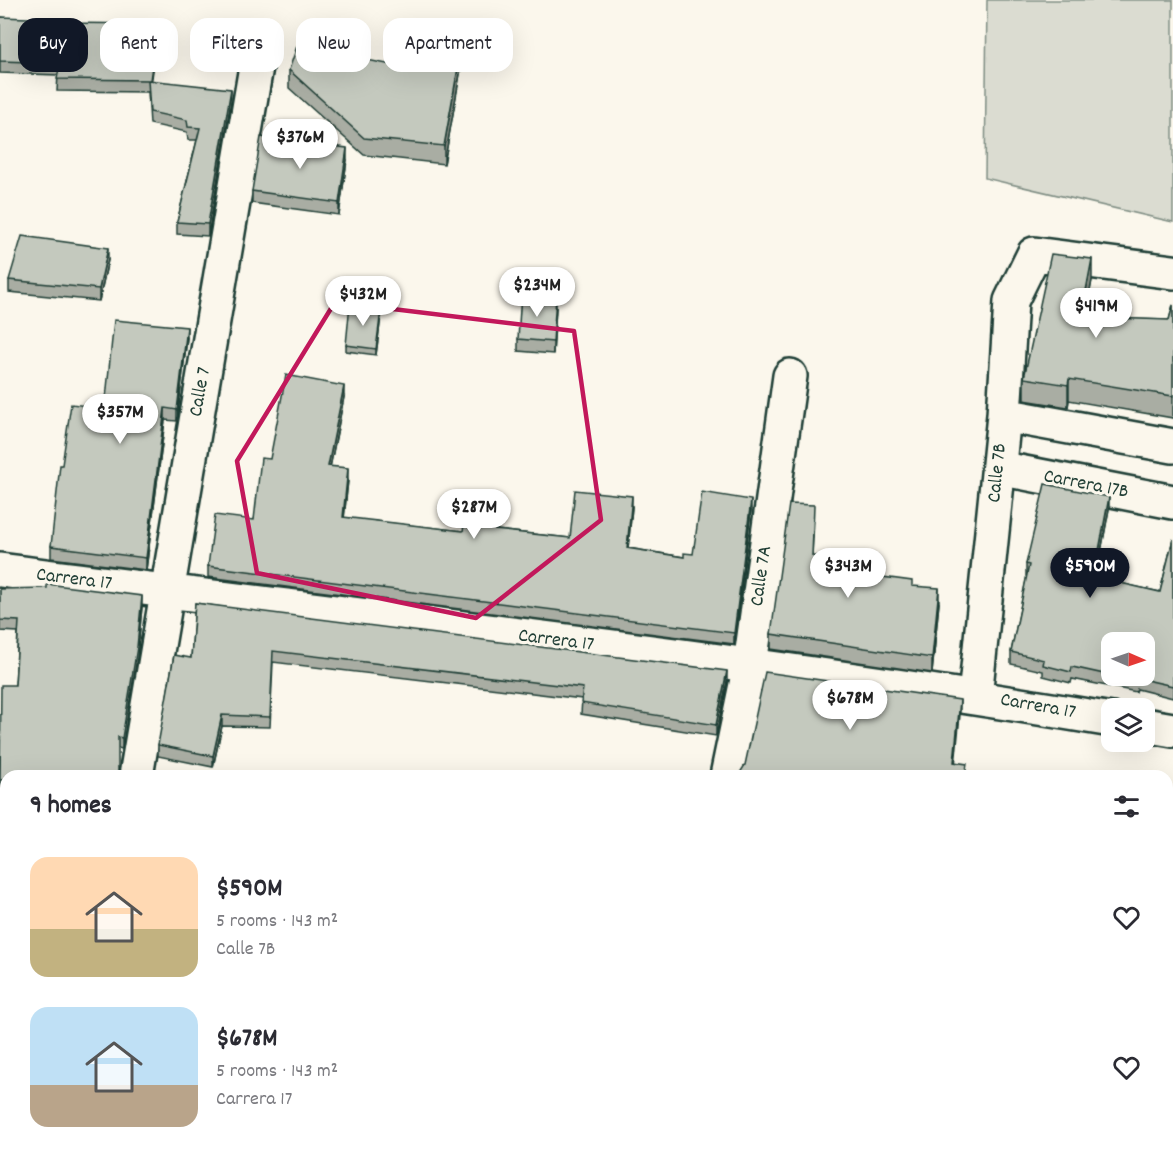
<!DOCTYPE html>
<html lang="en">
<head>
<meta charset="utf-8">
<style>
	:root { --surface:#fff; --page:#f2f2f3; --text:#2b2b33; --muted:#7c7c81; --accent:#111827 }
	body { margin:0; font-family:Dekko,sans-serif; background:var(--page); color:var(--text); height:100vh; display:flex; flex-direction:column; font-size:22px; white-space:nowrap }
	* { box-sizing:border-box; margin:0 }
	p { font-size:20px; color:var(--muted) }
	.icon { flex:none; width:33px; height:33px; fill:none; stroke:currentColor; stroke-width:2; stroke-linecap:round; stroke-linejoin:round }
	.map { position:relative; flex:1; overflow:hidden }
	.side { position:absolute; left:0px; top:770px; width:1173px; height:386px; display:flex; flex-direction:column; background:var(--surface); border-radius:18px 18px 0 0; box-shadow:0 6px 24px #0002 }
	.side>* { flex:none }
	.hud { position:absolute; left:18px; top:18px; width:600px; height:54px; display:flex; gap:12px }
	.needle { width:39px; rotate:92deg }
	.tools { position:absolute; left:1101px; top:632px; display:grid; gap:12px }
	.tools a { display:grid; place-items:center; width:54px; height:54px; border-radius:12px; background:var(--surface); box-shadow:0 6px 24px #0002; font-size:30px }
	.price { position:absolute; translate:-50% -51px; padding:0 14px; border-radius:21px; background:#fff; color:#222; font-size:20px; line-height:39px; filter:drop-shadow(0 2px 3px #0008) }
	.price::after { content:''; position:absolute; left:50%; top:36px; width:18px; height:14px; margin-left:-9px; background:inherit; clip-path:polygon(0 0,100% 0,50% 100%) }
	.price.active { background:var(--accent); color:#fff }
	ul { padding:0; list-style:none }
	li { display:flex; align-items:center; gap:18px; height:150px; padding:0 30px }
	li span { display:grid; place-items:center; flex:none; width:168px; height:120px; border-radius:18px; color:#555 }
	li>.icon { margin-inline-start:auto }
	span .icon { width:72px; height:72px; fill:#fffc; stroke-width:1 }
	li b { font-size:26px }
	h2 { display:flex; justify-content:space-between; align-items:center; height:72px; padding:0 30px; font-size:26px }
	.pill { padding:0 21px; border-radius:18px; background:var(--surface); box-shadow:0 6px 24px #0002; font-size:21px; line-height:54px }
	.pill.active { background:var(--accent); color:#fff }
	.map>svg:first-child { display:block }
	.green { fill:#dbdcd1; stroke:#7d8c82; stroke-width:1.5 }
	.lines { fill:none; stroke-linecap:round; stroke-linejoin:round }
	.minor-casing { stroke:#1f3d34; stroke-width:38 }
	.minor { stroke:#fbf7ec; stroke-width:33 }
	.wall { fill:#a9ada3; stroke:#1f3d34; stroke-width:1.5 }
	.shaded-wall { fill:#898d85; stroke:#1f3d34; stroke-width:1.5 }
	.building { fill:#c4c9be; stroke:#1f3d34; stroke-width:1.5; fill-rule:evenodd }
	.marked { fill:none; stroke:#c2185b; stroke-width:4.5; stroke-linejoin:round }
	.labels { text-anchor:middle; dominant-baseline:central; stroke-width:6; stroke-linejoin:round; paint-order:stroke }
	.street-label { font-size:20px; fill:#1f3d34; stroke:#fbf7ec }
</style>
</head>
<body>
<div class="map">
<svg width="1173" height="1154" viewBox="0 0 1173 1154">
	<rect width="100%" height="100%" fill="#fbf7ec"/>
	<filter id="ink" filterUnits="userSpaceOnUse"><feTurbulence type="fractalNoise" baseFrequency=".0167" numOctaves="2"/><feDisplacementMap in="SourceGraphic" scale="12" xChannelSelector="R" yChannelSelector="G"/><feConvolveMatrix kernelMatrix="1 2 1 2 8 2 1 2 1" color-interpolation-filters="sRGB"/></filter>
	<g filter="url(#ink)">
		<path class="green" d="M 987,0 L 1173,0 L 1173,222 L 985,178 Z"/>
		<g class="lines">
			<g class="minor-casing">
				<path id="minor" d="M 1004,415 L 1173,446
					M 999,468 L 1173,502
					M 0,570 C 371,618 743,658 1112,720
					M 975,697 L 1004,415 L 1011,301 L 1034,254 L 1173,272
					M 1144,725 L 1173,730
					M 136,776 L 260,43
					M 727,776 L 750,665 L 790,376
					M 0,1060 L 6,1061
					M 72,1154 L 72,1149
					M 641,1154 L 642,1149"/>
			</g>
			<use href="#minor" class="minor"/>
		</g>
		<path class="wall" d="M 0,17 L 158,36 L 151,81 L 231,101 L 208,236 L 177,234 L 177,222 L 197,140 L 188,140 L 187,132 L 150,124 L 148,92 L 57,91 L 58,75 L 0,73 Z
			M 463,57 L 444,164 L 364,155 L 289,88 L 289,70 L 392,65 Z
			M 347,160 L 339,215 L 252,203 L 252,191 Z
			M 108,260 L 99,301 L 9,292 L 9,280 Z
			M 1092,280 L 1085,318 L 1169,320 L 1173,305 L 1173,418 L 1069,400 L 1068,407 L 1024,400 L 1024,378 Z
			M 556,308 L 553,354 L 518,351 L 518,339 Z
			M 381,316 L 376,355 L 346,351 L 346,345 Z
			M 187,338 L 177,421 L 165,420 L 146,570 L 51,558 L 51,546 L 105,408 Z
			M 344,397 L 330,467 L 348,480 L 344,518 L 463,531 L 499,508 L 497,530 L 570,538 L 632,507 L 628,548 L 684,557 L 693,554 L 751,511 L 734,644 L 208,577 L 208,566 L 254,520 L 270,459 Z
			M 1109,509 L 1096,578 L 1160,592 L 1173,539 L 1173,698 L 1137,689 L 1136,692 L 1072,679 L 1071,683 L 1043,676 L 1043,671 L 1011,664 L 1011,652 L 1027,576 L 1026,576 L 1026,564 Z
			M 814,520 L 812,556 L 854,573 L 912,586 L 939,603 L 932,673 L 771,649 L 771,634 Z
			M 0,589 L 142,607 L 137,658 L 122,749 L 118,748 L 6,776 L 6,842 L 5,791 L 0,791 L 0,743 L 1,743 L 15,685 L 18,632 L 0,631 Z
			M 195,603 L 727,681 L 716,736 L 581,714 L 582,699 L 273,662 L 270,727 L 222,726 L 213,767 L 158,756 L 158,745 L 191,658 Z
			M 0,920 L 6,920 L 6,1021 L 0,1020 Z
			M 6,1149 L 32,1149 L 31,1152 Z"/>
		<path class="shaded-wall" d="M 158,24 L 158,36 L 150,92 L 150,80 Z
			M 463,40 L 463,57 L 444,164 L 444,146 Z
			M 231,89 L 231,101 L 208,236 L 208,224 Z
			M 347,148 L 347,160 L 339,215 L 339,203 Z
			M 108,248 L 108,260 L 99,301 L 99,289 Z
			M 1092,259 L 1092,280 L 1081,339 L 1081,317 Z
			M 556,296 L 556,308 L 553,354 L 553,342 Z
			M 381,310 L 381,316 L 376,355 L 376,349 Z
			M 187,327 L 187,338 L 177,421 L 177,410 Z
			M 1069,379 L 1069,400 L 1068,407 L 1068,385 Z
			M 344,386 L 344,397 L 328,478 L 328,466 Z
			M 165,408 L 165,420 L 146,570 L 146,558 Z
			M 348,468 L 348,480 L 343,529 L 343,517 Z
			M 499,496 L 499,508 L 495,541 L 495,530 Z
			M 632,496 L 632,507 L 627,559 L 627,548 Z
			M 1109,497 L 1109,509 L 1094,589 L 1094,577 Z
			M 751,500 L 751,511 L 734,644 L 734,633 Z
			M 939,588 L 939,603 L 932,673 L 932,658 Z
			M 142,596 L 142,607 L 137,658 L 122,749 L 122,738 Z
			M 727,671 L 727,681 L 716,736 L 716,725 Z
			M 960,700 L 960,715 L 954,776 L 954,762 Z
			M 222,715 L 222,726 L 213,767 L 213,756 Z"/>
		<path class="building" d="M 0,17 L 55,19 L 55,23 L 158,24 L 150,80 L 57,79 L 60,63 L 0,61 Z
			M 463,40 L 444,146 L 364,138 L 289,70 L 297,46 L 392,65 Z
			M 148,80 L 231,89 L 208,224 L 177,222 L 200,128 L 188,127 L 187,120 L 150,112 Z
			M 261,137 L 347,148 L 339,203 L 252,191 Z
			M 22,236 L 108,248 L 99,289 L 9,280 Z
			M 1051,254 L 1092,259 L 1081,317 L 1169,320 L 1173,305 L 1173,396 L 1069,379 L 1068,385 L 1024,378 Z
			M 521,294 L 556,296 L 553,342 L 518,339 Z
			M 350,304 L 381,310 L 376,349 L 346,345 Z
			M 114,320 L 187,327 L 177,410 L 165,408 L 146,558 L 51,546 L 60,465 L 62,465 L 71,404 L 105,408 Z
			M 286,375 L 344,386 L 328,466 L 348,468 L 343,517 L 463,531 L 470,492 L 499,496 L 495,530 L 570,538 L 575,490 L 632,496 L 627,548 L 684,557 L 684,553 L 693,554 L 702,492 L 751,500 L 734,633 L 208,566 L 215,515 L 254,520 L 261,458 L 270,459 Z
			M 1045,484 L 1109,497 L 1094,577 L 1160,592 L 1173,539 L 1173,686 L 1137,678 L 1136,681 L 1072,667 L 1071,672 L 1043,665 L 1044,660 L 1011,652 L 1029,565 L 1026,564 ZM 1112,642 L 1144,642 L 1144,675 L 1112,675 Z
			M 789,504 L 814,505 L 812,556 L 854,559 L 853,573 L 912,581 L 912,586 L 939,588 L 932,658 L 771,634 Z
			M 47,584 L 142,596 L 137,647 L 122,738 L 118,737 L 118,776 L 6,776 L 6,831 L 5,780 L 0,780 L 1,685 L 15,685 L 19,621 L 0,620 L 0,589 L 47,588 Z
			M 195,603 L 727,671 L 716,725 L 581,703 L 583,688 L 273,651 L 270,717 L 222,715 L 213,756 L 158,745 L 174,655 L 191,658 Z
			M 765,672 L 960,700 L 954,762 L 967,764 L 965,776 L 738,776 L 745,765 Z
			M 0,920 L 6,920 L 6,1010 L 0,1010 Z
			M 0,1094 L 6,1095 L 6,1149 L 24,1149 L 23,1154 L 0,1154 Z
			M 103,1149 L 176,1149 L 177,1154 L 103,1154 Z
			M 330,1149 L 387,1149 L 388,1154 L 331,1154 Z
			M 566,1149 L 617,1149 L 616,1154 L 566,1154 Z"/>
	</g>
	<path class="marked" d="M 335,302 L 574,331 L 601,520 L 476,618 L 257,573 L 237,461 Z"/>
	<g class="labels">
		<g class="street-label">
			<text transform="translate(201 392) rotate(-80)">Calle 7</text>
			<text transform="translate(998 473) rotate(-84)">Calle 7B</text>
			<text transform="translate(1086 485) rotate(11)">Carrera 17B</text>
			<text transform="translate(762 576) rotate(-82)">Calle 7A</text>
			<text transform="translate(74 580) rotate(7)">Carrera 17</text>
			<text transform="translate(556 641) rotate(7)">Carrera 17</text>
			<text transform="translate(1038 707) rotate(10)">Carrera 17</text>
		</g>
	</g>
</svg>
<div class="tools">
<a><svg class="needle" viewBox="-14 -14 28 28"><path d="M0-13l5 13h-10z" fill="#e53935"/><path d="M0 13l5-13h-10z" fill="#7c7c81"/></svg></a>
<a><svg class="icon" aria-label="layers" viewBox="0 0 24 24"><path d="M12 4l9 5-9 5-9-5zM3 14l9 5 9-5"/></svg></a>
</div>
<b class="price" style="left:300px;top:170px">$376M</b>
<b class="price" style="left:537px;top:318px">$234M</b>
<b class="price" style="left:363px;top:327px">$432M</b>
<b class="price" style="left:1096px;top:339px">$419M</b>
<b class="price" style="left:120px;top:445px">$357M</b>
<b class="price" style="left:474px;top:540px">$287M</b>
<b class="price" style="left:848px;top:599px">$343M</b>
<b class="price active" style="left:1090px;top:599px">$590M</b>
<b class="price" style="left:850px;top:731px">$678M</b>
<div class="hud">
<a class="pill active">Buy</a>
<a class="pill">Rent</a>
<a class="pill">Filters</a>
<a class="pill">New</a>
<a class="pill">Apartment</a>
</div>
<section class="side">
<h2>9 homes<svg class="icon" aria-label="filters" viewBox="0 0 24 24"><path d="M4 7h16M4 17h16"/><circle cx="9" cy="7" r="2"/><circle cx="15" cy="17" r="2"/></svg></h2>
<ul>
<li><span style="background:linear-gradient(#ffd9b3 60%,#c2b280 0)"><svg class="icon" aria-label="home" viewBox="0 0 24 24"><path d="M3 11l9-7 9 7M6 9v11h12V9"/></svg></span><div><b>$590M</b><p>5 rooms · 143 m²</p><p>Calle 7B</p></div><svg class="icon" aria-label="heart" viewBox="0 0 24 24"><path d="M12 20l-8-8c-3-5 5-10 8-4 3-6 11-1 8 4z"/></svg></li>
<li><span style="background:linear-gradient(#bfe0f5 65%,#b9a48a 0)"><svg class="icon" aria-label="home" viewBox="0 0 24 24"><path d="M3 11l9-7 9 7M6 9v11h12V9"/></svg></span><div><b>$678M</b><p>5 rooms · 143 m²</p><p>Carrera 17</p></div><svg class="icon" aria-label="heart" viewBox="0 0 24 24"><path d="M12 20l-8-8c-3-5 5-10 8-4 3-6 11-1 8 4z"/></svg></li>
</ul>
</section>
</div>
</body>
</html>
